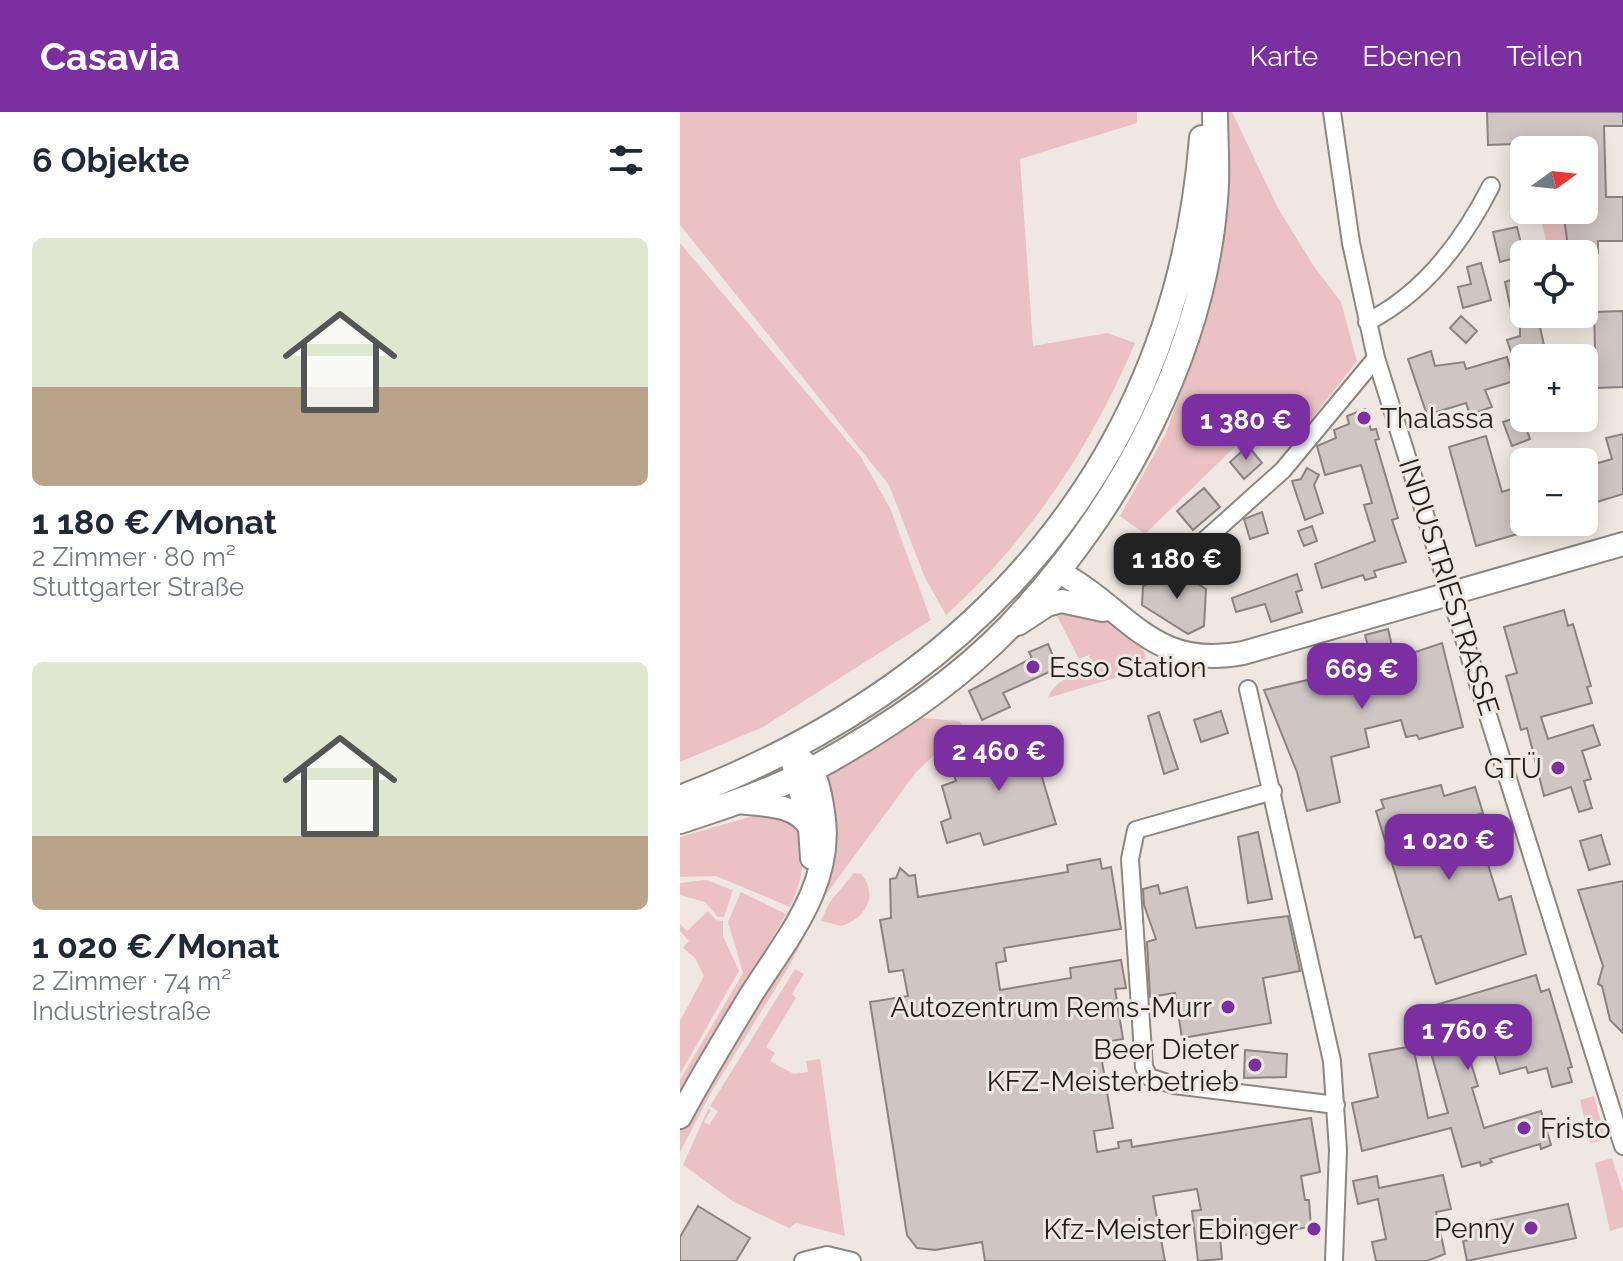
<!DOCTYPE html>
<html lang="de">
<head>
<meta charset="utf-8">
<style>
	:root { --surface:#fff; --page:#f2f2f3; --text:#1f2937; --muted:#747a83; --accent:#7b2fa1 }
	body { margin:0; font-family:Raleway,sans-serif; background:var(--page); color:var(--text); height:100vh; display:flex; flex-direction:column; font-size:30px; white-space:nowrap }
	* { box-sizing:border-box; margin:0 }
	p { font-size:26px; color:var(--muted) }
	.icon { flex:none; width:44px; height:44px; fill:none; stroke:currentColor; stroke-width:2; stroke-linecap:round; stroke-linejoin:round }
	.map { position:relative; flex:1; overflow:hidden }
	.side { display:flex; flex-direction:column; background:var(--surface); width:680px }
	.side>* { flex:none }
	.needle { width:52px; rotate:75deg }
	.tools { position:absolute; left:830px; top:24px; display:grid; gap:16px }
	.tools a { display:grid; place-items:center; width:88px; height:88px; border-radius:12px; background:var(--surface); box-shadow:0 4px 20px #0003; font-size:40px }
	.price { position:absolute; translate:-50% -68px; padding:0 18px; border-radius:16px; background:var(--accent); color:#fff; font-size:26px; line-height:52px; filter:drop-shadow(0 2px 4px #0008) }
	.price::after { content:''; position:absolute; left:50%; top:48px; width:24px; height:18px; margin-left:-12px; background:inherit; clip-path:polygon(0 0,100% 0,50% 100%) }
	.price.selected { background:#222; color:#fff }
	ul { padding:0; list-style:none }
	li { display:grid; align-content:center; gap:16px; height:424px; padding:0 32px }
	li span { display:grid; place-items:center; height:248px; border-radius:12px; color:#555 }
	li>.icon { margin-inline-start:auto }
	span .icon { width:144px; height:144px; fill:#fffc; stroke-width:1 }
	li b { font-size:34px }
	h2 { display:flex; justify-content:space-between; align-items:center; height:96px; padding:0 32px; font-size:34px }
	header { display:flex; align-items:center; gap:48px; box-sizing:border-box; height:112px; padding:0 40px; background:var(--accent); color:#fff }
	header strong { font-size:38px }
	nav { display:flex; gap:44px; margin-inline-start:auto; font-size:28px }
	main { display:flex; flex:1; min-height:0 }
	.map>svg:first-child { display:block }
	.green { fill:#ebc1c3 }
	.building { fill:#cfc6c4; stroke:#8b8381; stroke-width:2 }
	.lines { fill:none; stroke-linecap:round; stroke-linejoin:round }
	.street-casing { stroke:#8d8782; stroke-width:20 }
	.secondary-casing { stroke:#8d8782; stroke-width:26 }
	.primary-casing { stroke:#8d8782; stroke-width:28 }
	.street { stroke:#fff; stroke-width:16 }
	.secondary { stroke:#fff; stroke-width:22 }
	.primary { stroke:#fff; stroke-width:24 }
	.poi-dot { fill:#7b2fa1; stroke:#efe8e2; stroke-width:3 }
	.labels { text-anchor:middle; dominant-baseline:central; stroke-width:6; stroke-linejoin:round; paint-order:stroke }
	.poi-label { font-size:28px; fill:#211e1c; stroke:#efe8e2; text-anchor:end }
	.street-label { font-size:28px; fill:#211e1c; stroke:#efe8e2 }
</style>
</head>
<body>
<header>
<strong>Casavia</strong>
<nav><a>Karte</a><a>Ebenen</a><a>Teilen</a></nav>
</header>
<main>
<section class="side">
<h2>6 Objekte<svg class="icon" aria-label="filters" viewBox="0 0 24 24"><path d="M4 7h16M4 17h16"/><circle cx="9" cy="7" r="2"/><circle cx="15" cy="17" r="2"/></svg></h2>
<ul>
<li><span style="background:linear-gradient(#dfe7d0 60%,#b9a48a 0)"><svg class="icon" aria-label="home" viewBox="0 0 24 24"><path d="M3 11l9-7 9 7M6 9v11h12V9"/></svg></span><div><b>1 180 €/Monat</b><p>2 Zimmer · 80 m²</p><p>Stuttgarter Straße</p></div></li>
<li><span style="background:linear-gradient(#dfe7d0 70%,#b9a48a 0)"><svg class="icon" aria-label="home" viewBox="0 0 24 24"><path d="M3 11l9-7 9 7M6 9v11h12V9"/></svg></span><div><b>1 020 €/Monat</b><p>2 Zimmer · 74 m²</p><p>Industriestraße</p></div></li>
</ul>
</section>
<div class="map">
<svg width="943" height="1149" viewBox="0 0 943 1149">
	<rect width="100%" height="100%" fill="#efe8e2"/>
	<path class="green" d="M 0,0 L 457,0 L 457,11 L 340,47 L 353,234 L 427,221 L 455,231 C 411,335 350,427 266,503 L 245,466 L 209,373 L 0,113 Z
		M 543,0 L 552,0 L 598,96 L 633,153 L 661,190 L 677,249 L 627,313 L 597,286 L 566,324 L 465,422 L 440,404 L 486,321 L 529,200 L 548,77 L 550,36 Z
		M 858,98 L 883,98 L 889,141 L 870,142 Z
		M 0,131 L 181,345 L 210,396 L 251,508 L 83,615 L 0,650 Z
		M 379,498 C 410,504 456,509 466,545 L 461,558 L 368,586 C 374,568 397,561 413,554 L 409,543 L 399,547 L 377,504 Z
		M 242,606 L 279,609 L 291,622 L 266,632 L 236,660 L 145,784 L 110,853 L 32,979 L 0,1040 L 0,1018 L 18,984 L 124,820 L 149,661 Z
		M 83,701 L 97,701 L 121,719 C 126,748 122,768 110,795 L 36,764 L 0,765 L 0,725 Z
		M 174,761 L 181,762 C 199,782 186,807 161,814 L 141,809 L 149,791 Z
		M 26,768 L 53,778 L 44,805 L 38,805 L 25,790 L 0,783 L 0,771 Z
		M 61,780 L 106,802 L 0,987 L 0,968 L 63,861 L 48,810 Z
		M 28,799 L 36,808 L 43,809 L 43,824 L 59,859 L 0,962 L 0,909 L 24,864 L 15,846 L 3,836 L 9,829 L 0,819 L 0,812 L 7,819 Z
		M 115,857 L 124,862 L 112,882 L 116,886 L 86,935 L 95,941 L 90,949 L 114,962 L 128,960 L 126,949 L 140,947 L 165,1124 L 116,1111 L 109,1116 L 54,1090 L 3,1053 L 28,997 L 31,998 L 24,1010 L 29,1013 L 38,999 L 30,994 Z
		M 914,984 L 926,1028 L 910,1031 L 900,988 Z
		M 932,1046 L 943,1081 L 943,1115 L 930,1119 L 915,1051 Z"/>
	<path class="building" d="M 807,0 L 943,0 L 943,14 L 924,14 L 926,85 L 943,85 L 943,129 L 918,129 L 918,141 L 889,142 L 883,98 L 904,98 L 904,38 L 895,38 L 895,30 L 808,33 Z
		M 837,115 L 844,144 L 844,196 L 831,198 L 825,170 L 835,167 L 831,147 L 820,150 L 813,120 Z
		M 801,151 L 811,188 L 783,196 L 778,175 L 791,172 L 787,155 Z
		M 943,199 L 943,275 L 916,276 L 914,200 Z
		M 840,202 L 857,202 L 866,242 L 833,246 L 827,228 L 840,224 Z
		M 781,204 L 797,219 L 786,231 L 770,216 Z
		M 751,239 L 755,254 L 784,250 L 786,257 L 827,245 L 834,269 L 805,278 L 812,295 L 790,303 L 786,291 L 747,303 L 728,247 Z
		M 685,297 L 691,318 L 696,317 L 699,327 L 695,328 L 718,406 L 712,408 L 726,450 L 694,459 L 696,465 L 685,468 L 683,463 L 642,476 L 635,452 L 695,429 L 684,393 L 692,391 L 681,353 L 645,363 L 637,334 L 656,326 L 654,318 L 669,312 L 667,304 Z
		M 842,304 L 850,327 L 832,334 L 823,310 Z
		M 943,322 L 943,382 L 904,394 L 904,355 L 932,347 L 926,326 Z
		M 806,324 L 822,380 L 844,373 L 844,410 L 869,410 L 869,413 L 796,434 L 769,335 Z
		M 568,334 L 582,351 L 564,367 L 550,350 Z
		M 627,356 L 639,363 L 634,373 L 643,401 L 625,408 L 612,369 L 621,367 Z
		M 524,376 L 540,395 L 513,418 L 497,399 Z
		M 582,400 L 588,421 L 570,427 L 564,407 Z
		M 632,414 L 637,429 L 624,434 L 618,419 Z
		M 496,458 L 526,477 L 524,514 L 508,522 L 462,493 L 463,474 Z
		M 617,462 L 622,478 L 616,480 L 622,500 L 591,510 L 585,492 L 556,500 L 552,486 Z
		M 884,498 L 888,514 L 893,512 L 911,574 L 907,575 L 912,591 L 861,605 L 868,627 L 913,613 L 920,633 L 902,639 L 911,667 L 904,669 L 912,696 L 899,700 L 891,675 L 864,684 L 847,616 L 841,618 L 826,564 L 837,561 L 824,515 Z
		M 708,517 L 715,547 L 762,531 L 783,615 L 739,627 L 737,623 L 726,625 L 721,608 L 685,617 L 689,635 L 651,645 L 660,690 L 627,699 L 617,660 L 584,578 L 693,553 L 685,523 Z
		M 368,532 L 378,556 L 323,581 L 330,595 L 302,608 L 289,579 L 352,546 L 349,540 Z
		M 541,599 L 548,621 L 521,630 L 514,608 Z
		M 479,600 L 498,657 L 484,662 L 468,604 Z
		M 353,617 L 361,644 L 356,645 L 376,712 L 304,733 L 300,721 L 267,731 L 261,710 L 271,706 L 262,674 L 276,669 L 272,658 L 312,643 L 308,630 Z
		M 761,673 L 764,684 L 795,675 L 803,701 L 793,704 L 819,788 L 831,784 L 846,842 L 756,872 L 741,824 L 735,826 L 696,699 L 704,696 L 701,688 Z
		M 578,720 L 592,787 L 568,791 L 558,725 Z
		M 921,723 L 930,752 L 909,758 L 900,729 Z
		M 420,747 L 422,757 L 431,755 L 441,817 L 324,836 L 326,849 L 316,851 L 320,878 L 391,866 L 390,856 L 441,848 L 446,876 L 435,877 L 443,927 L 419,931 L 433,1016 L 414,1019 L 417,1040 L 439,1036 L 438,1030 L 451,1028 L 452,1035 L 631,1006 L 640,1060 L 621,1064 L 625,1088 L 629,1088 L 631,1115 L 540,1126 L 542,1147 L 518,1149 L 512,1099 L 521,1098 L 517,1077 L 473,1084 L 485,1149 L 305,1149 L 302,1130 L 255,1138 L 237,1136 L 227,1123 L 190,890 L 228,884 L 223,858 L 209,860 L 200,808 L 211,806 L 210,767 L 216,766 L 220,756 L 229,764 L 235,763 L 238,785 L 388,760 L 387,753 Z
		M 943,769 L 943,921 L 930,908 L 922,874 L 918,872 L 923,854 L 898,778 Z
		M 478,773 L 480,782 L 507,775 L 516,816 L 608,804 L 620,859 L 583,866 L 591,911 L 502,926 L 495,881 L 470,885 L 467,830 L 476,827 L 464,793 L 463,777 Z
		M 856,863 L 861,880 L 869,877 L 892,955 L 888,956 L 892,970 L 872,975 L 867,956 L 848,961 L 846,955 L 820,962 L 811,931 L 787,938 L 798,974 L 792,976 L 804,1016 L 861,999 L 871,1033 L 861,1037 L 860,1032 L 810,1047 L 812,1050 L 801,1054 L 800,1050 L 782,1055 L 771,1016 L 682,1039 L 672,991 L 698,985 L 689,942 L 733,934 L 748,1006 L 768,1001 L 739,898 Z
		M 565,938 L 607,942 L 606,965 L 564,966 Z
		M 763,1063 L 771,1097 L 756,1100 L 765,1142 L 747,1149 L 696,1149 L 692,1130 L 706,1127 L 698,1087 L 678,1092 L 673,1069 L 697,1064 L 699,1076 Z
		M 888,1092 L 896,1126 L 787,1149 L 783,1129 L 789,1128 L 786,1114 Z
		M 18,1094 L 70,1126 L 56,1149 L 0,1149 L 0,1125 Z"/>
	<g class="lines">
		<g class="street-casing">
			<path id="street" d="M 652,0 L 671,131 L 696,246 L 943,1034
				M 687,210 C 743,182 783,129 811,74
				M 525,428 L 603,358 L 696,246
				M 568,577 L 652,949 L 658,1038 L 654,1149
				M 593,679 L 456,718 L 450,747 L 464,955 L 469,965 L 494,973 L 656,993
				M 123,1149 L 147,1143 L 172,1149"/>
		</g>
		<g class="secondary-casing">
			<path id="secondary" d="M 377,459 C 448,496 470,559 563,541 L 943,432
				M 338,512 L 367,493 L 381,489 L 423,498
				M 113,651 L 130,716 L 132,746
				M 58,690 C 82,693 117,691 130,716
				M 0,1005 C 22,963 47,923 71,883 C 107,826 155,771 143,700 C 138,668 136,659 111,638"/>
		</g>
		<g class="primary-casing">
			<path id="primary" d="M 0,686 C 297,572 496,351 522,26
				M 0,709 C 46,694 92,679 135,656 C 204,618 275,571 330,514 C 441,397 528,236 536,73 C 537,49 535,24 535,0"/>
		</g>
		<use href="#street" class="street"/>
		<use href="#secondary" class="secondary"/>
		<use href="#primary" class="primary"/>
	</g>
	<g class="poi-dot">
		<circle cx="684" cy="306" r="8"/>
		<circle cx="353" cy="555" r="8"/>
		<circle cx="878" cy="656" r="8"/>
		<circle cx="548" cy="895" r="8"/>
		<circle cx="575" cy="953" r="8"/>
		<circle cx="844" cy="1016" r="8"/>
		<circle cx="851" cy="1116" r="8"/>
		<circle cx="634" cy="1117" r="8"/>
	</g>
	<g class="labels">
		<g class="poi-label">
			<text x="700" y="306" text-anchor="start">Thalassa</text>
			<text x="369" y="555" text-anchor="start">Esso Station</text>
			<text x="862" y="656">GTÜ</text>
			<text x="532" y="895">Autozentrum Rems-Murr</text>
			<text x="559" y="937">Beer Dieter<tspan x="559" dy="32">KFZ-Meisterbetrieb</tspan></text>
			<text x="860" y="1016" text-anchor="start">Fristo</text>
			<text x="835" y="1116">Penny</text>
			<text x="618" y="1117">Kfz-Meister Ebinger</text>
		</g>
		<g class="street-label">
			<text transform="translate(769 475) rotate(72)">INDUSTRIESTRASSE</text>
		</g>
	</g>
</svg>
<div class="tools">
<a><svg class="needle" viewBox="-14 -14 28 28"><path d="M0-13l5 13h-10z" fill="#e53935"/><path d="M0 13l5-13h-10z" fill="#747a83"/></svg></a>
<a><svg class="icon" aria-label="locate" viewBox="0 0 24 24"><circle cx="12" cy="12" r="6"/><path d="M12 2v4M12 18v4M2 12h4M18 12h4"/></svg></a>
<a>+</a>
<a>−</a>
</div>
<b class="price" style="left:566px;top:350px">1 380 €</b>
<b class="price selected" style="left:497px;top:489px">1 180 €</b>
<b class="price" style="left:682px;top:599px">669 €</b>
<b class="price" style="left:319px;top:681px">2 460 €</b>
<b class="price" style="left:769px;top:770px">1 020 €</b>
<b class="price" style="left:788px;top:960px">1 760 €</b>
</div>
</main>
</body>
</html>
